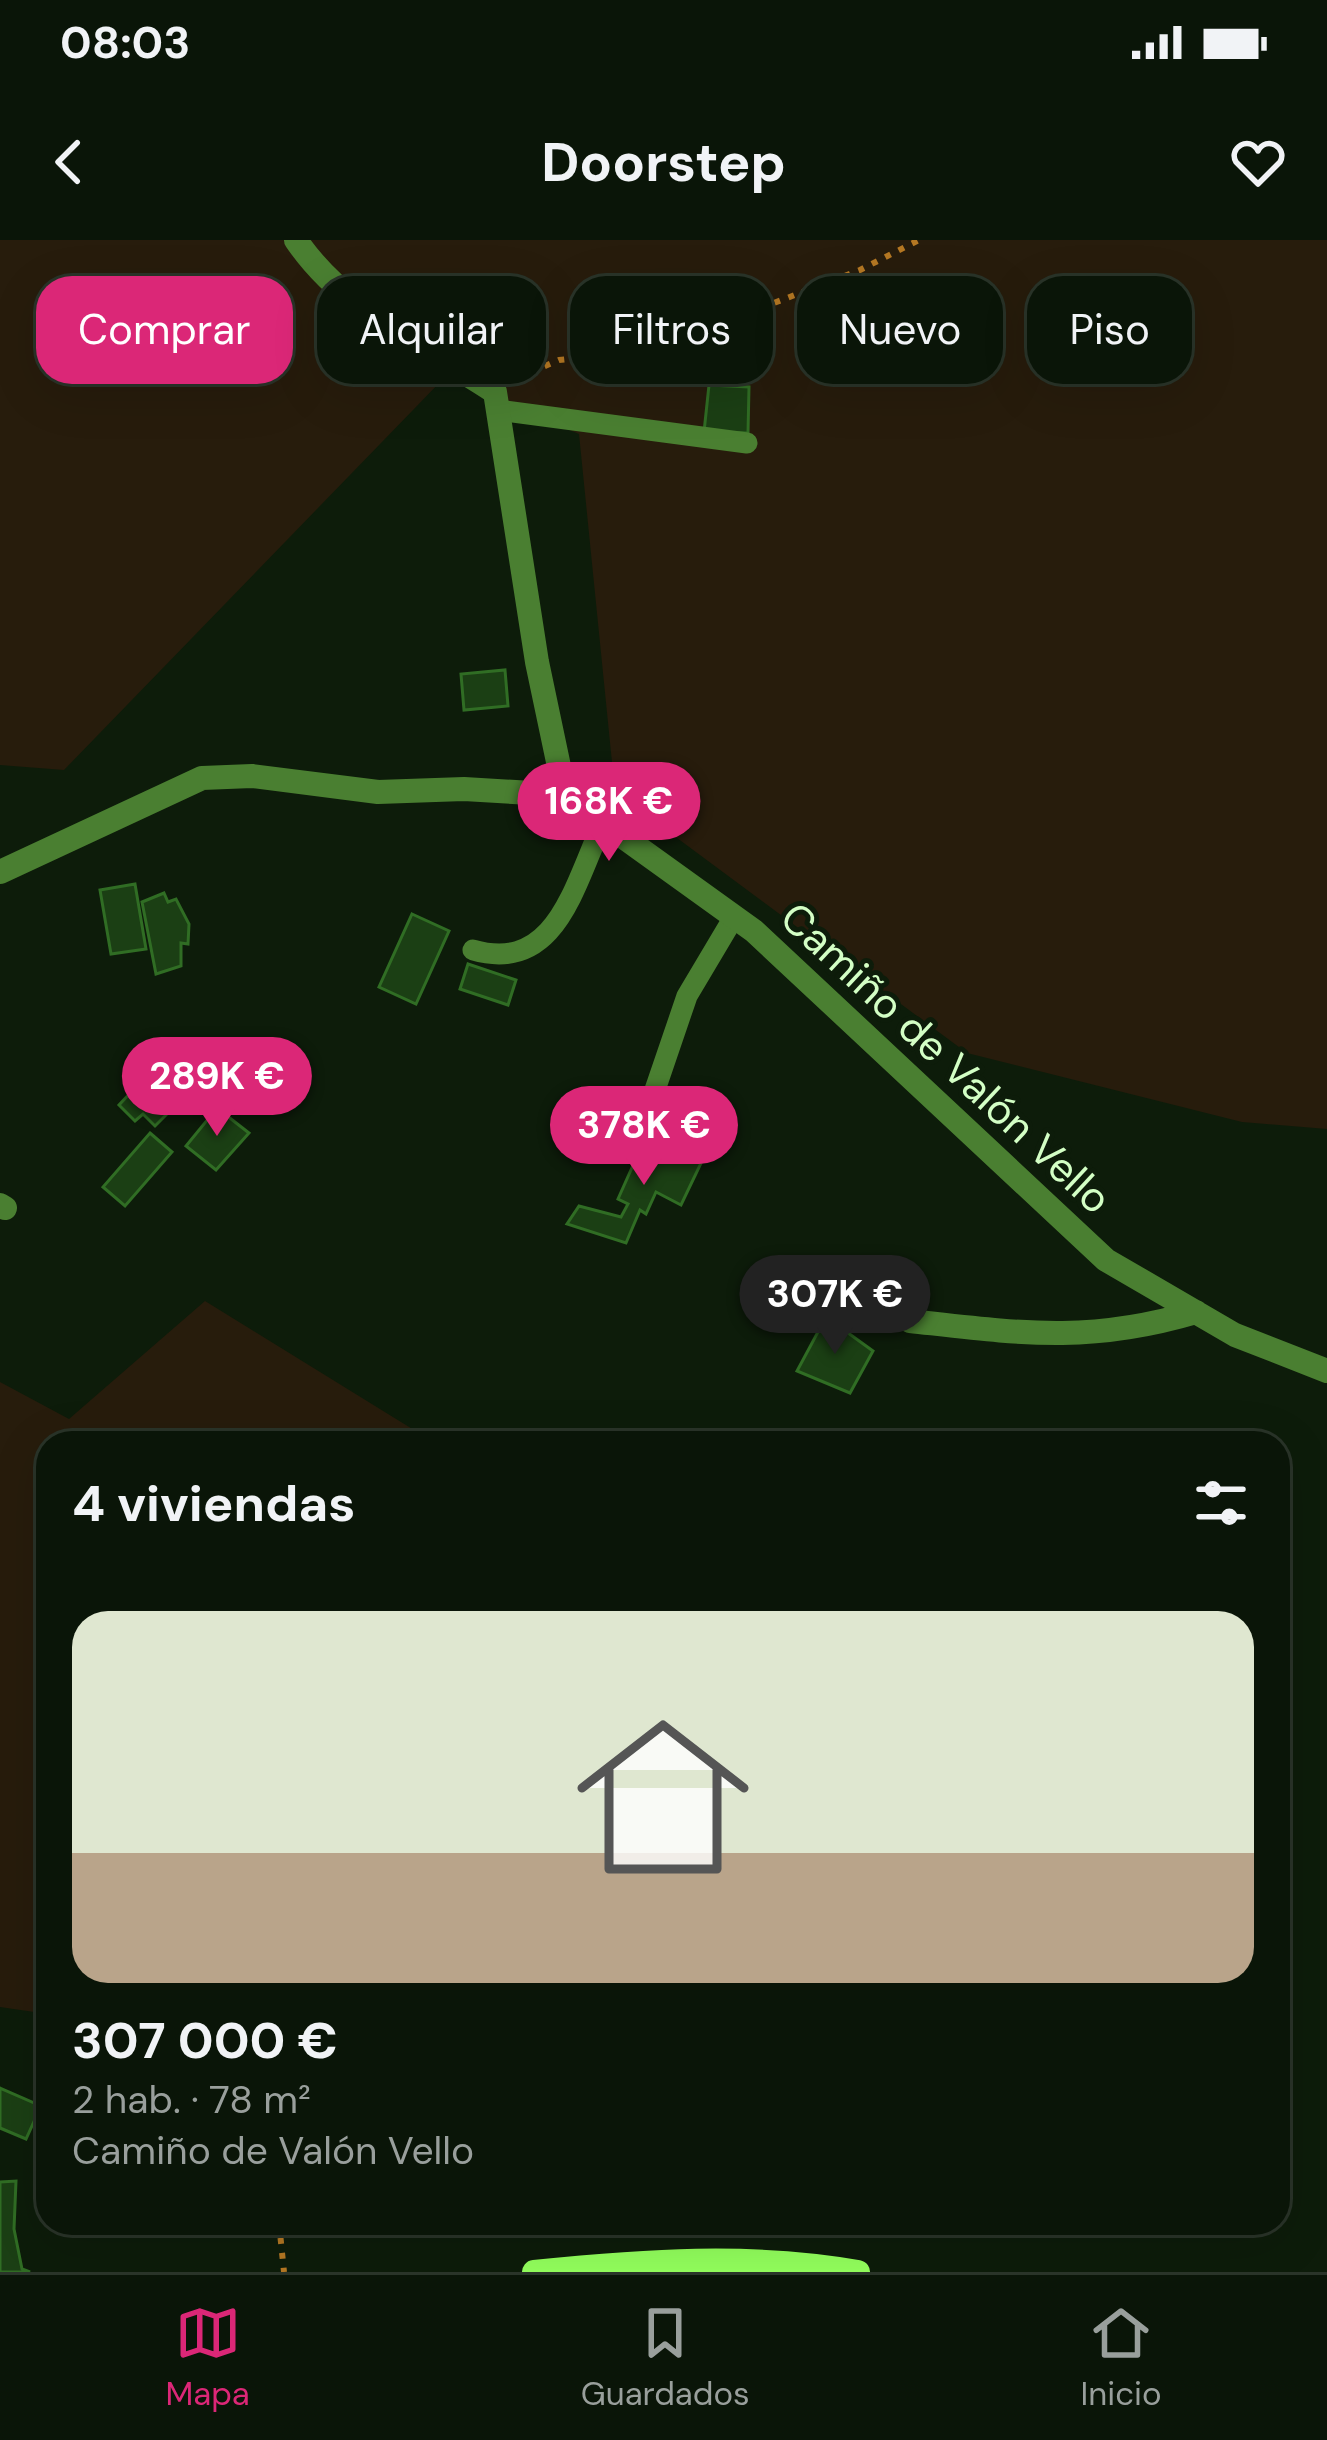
<!DOCTYPE html>
<html lang="es">
<head>
<meta charset="utf-8">
<style>
	:root { --surface:#0a1508; --page:#131e12; --text:#f1f3f6; --muted:#999f9c; --line:#2a3429; --accent:#db2777 }
	body { margin:0; font-family:"DM Sans",sans-serif; background:var(--page); color:var(--text); height:100vh; display:flex; flex-direction:column; font-size:45px; white-space:nowrap }
	* { box-sizing:border-box; margin:0 }
	p { font-size:39px; color:var(--muted) }
	.icon { flex:none; width:66px; height:66px; fill:none; stroke:currentColor; stroke-width:2; stroke-linecap:round; stroke-linejoin:round }
	.map { position:relative; flex:1; overflow:hidden }
	.panel { position:absolute; left:36px; top:1191px; width:1254px; height:804px; display:flex; flex-direction:column; background:var(--surface); border-radius:36px; box-shadow:0 12px 48px #0002,0 0 0 3px var(--line) }
	.panel>* { flex:none }
	.banner { position:absolute; left:36px; top:36px; width:1257px; height:108px; display:flex; gap:24px }
	.price { position:absolute; translate:-50% -102px; padding:0 27px; border-radius:42px; background:var(--accent); color:#fff; font-size:39px; line-height:78px; filter:drop-shadow(0 3px 6px #0008) }
	.price::after { content:''; position:absolute; left:50%; top:72px; width:36px; height:27px; margin-left:-18px; background:inherit; clip-path:polygon(0 0,100% 0,50% 100%) }
	.price.current { background:#222; color:#fff }
	ul { padding:0; list-style:none }
	li { display:grid; align-content:center; gap:24px; height:636px; padding:0 36px }
	li+li { border-top:3px solid var(--line) }
	li span { display:grid; place-items:center; height:372px; border-radius:36px; color:#555 }
	li>.icon { margin-inline-start:auto }
	span .icon { width:216px; height:216px; fill:#fffc; stroke-width:1 }
	li b { font-size:51px }
	h2 { display:flex; justify-content:space-between; align-items:center; height:144px; padding:0 36px; font-size:51px }
	.tag { padding:0 42px; border-radius:36px; background:var(--surface); box-shadow:0 12px 48px #0002,0 0 0 3px var(--line); font-size:42px; line-height:108px }
	.tag.current { background:var(--accent); color:#fff }
	.status { display:flex; justify-content:space-between; align-items:center; height:84px; padding:0 60px; background:var(--surface); direction:ltr }
	.status svg { height:33px; fill:currentColor }
	header { display:flex; justify-content:space-between; align-items:center; height:156px; padding:0 36px; background:var(--surface); font-size:54px; font-weight:700 }
	.tabs { display:flex; justify-content:space-around; align-items:center; height:168px; border-top:3px solid var(--line); background:var(--surface); font-size:33px; color:var(--muted) }
	.tabs a { display:grid; justify-items:center; gap:6px }
	.tabs .current { color:var(--accent) }
	.map>svg:first-child { display:block }
	.green { fill:#271c0c }
	.building { fill:#1b3f14; stroke:#306d24; stroke-width:3 }
	.lines { fill:none; stroke-linecap:round; stroke-linejoin:round }
	.path { stroke:#b57823; stroke-width:6; stroke-dasharray:6 9; stroke-linecap:butt }
	.service { stroke:#4a7f31; stroke-width:21 }
	.minor { stroke:#4a7f31; stroke-width:24 }
	.secondary { stroke:#92ff5c; stroke-width:24 }
	.labels { text-anchor:middle; dominant-baseline:central; stroke-width:10; stroke-linejoin:round; paint-order:stroke }
	.street-label { font-size:42px; fill:#d3ffc5; stroke:#0d1c0a }
</style>
</head>
<body>
<div class="status"><b>08:03</b><svg viewBox="0 0 49 12"><path d="M0 12V9h3v3zM5 12V6h3v6zM10 12V3h3v9zM15 12V0h3v12zM26 1h20v11H26zM47 4h2v5h-2z"/></svg></div>
<header><svg class="icon" aria-label="back" viewBox="0 0 24 24"><path d="M15 5l-7 7 7 7"/></svg>Doorstep<svg class="icon" aria-label="heart" viewBox="0 0 24 24"><path d="M12 20l-8-8c-3-5 5-10 8-4 3-6 11-1 8 4z"/></svg></header>
<div class="map">
<svg width="1327" height="2032" viewBox="0 0 1327 2032">
	<rect width="100%" height="100%" fill="#0d1c0a"/>
	<path class="green" d="M 0,0 L 1327,0 L 1327,889 L 1242,882 L 967,813 L 615,552 L 579,194 L 445,137 L 64,530 L 0,525 Z
		M 205,1061 L 435,1203 L 48,1203 L 48,1774 L 0,1767 L 0,1142 L 69,1179 Z"/>
	<path class="building" d="M 709,145 L 749,147 L 748,193 L 704,192 Z
		M 505,430 L 508,466 L 464,470 L 461,434 Z
		M 135,644 L 146,709 L 111,714 L 100,650 Z
		M 164,653 L 168,662 L 176,659 L 189,684 L 188,704 L 181,703 L 181,726 L 156,734 L 142,662 Z
		M 412,674 L 449,691 L 416,764 L 379,747 Z
		M 468,724 L 516,740 L 508,765 L 460,749 Z
		M 153,829 L 183,858 L 155,886 L 143,874 L 135,881 L 119,865 Z
		M 217,868 L 249,893 L 216,930 L 186,906 Z
		M 150,893 L 172,912 L 125,966 L 103,947 Z
		M 647,894 L 703,919 L 681,965 L 656,952 L 646,974 L 640,970 L 626,1003 L 567,984 L 579,966 L 621,977 L 628,964 L 618,959 Z
		M 826,1077 L 873,1111 L 850,1153 L 797,1131 Z
		M 0,1848 L 41,1866 L 26,1899 L 0,1888 Z
		M 16,1941 L 14,1989 L 22,2029 L 30,2032 L 0,2032 L 0,1942 Z
		M 624,1983 L 666,1983 L 666,1989 L 624,1992 Z"/>
	<g class="lines">
		<path class="path" d="M 517,138 L 559,120 L 632,112 L 680,99 L 860,30 L 919,0
			M 279,1983 L 284,2032"/>
		<path class="service" d="M 498,170 L 747,203
			M 473,710 C 557,734 574,644 603,583
			M 643,885 L 687,756 L 734,677"/>
		<path class="minor" d="M 296,0 C 344,71 426,106 495,152 L 537,422 L 565,555
			M 0,632 L 202,538 L 252,536 L 378,552 L 464,549 L 565,555 L 754,691 L 1106,1020 L 1235,1095 L 1327,1131
			M 0,965 L 5,968
			M 910,1081 C 1019,1093 1088,1104 1196,1072"/>
		<path class="secondary" d="M 534,2032 C 642,2021 750,2013 858,2032"/>
	</g>
	<g class="labels">
		<g class="street-label">
			<text transform="translate(946 818) rotate(43)">Camiño de Valón Vello</text>
		</g>
	</g>
</svg>
<b class="price" style="left:609px;top:624px">168K €</b>
<b class="price" style="left:217px;top:899px">289K €</b>
<b class="price" style="left:644px;top:948px">378K €</b>
<b class="price current" style="left:835px;top:1117px">307K €</b>
<div class="banner">
<a class="tag current">Comprar</a>
<a class="tag">Alquilar</a>
<a class="tag">Filtros</a>
<a class="tag">Nuevo</a>
<a class="tag">Piso</a>
</div>
<section class="panel">
<h2>4 viviendas<svg class="icon" aria-label="filters" viewBox="0 0 24 24"><path d="M4 7h16M4 17h16"/><circle cx="9" cy="7" r="2"/><circle cx="15" cy="17" r="2"/></svg></h2>
<ul>
<li><span style="background:linear-gradient(#dfe7d0 65%,#b9a48a 0)"><svg class="icon" aria-label="home" viewBox="0 0 24 24"><path d="M3 11l9-7 9 7M6 9v11h12V9"/></svg></span><div><b>307 000 €</b><p>2 hab. · 78 m²</p><p>Camiño de Valón Vello</p></div></li>
</ul>
</section>
</div>
<nav class="tabs">
<a class="current"><svg class="icon" aria-label="map" viewBox="0 0 24 24"><path d="M3 6l6-2 6 2 6-2v14l-6 2-6-2-6 2zM9 4v14M15 6v14"/></svg>Mapa</a>
<a><svg class="icon" aria-label="saved" viewBox="0 0 24 24"><path d="M7 4h10v16l-5-4-5 4z"/></svg>Guardados</a>
<a><svg class="icon" aria-label="home" viewBox="0 0 24 24"><path d="M3 11l9-7 9 7M6 9v11h12V9"/></svg>Inicio</a>
</nav>
</body>
</html>
